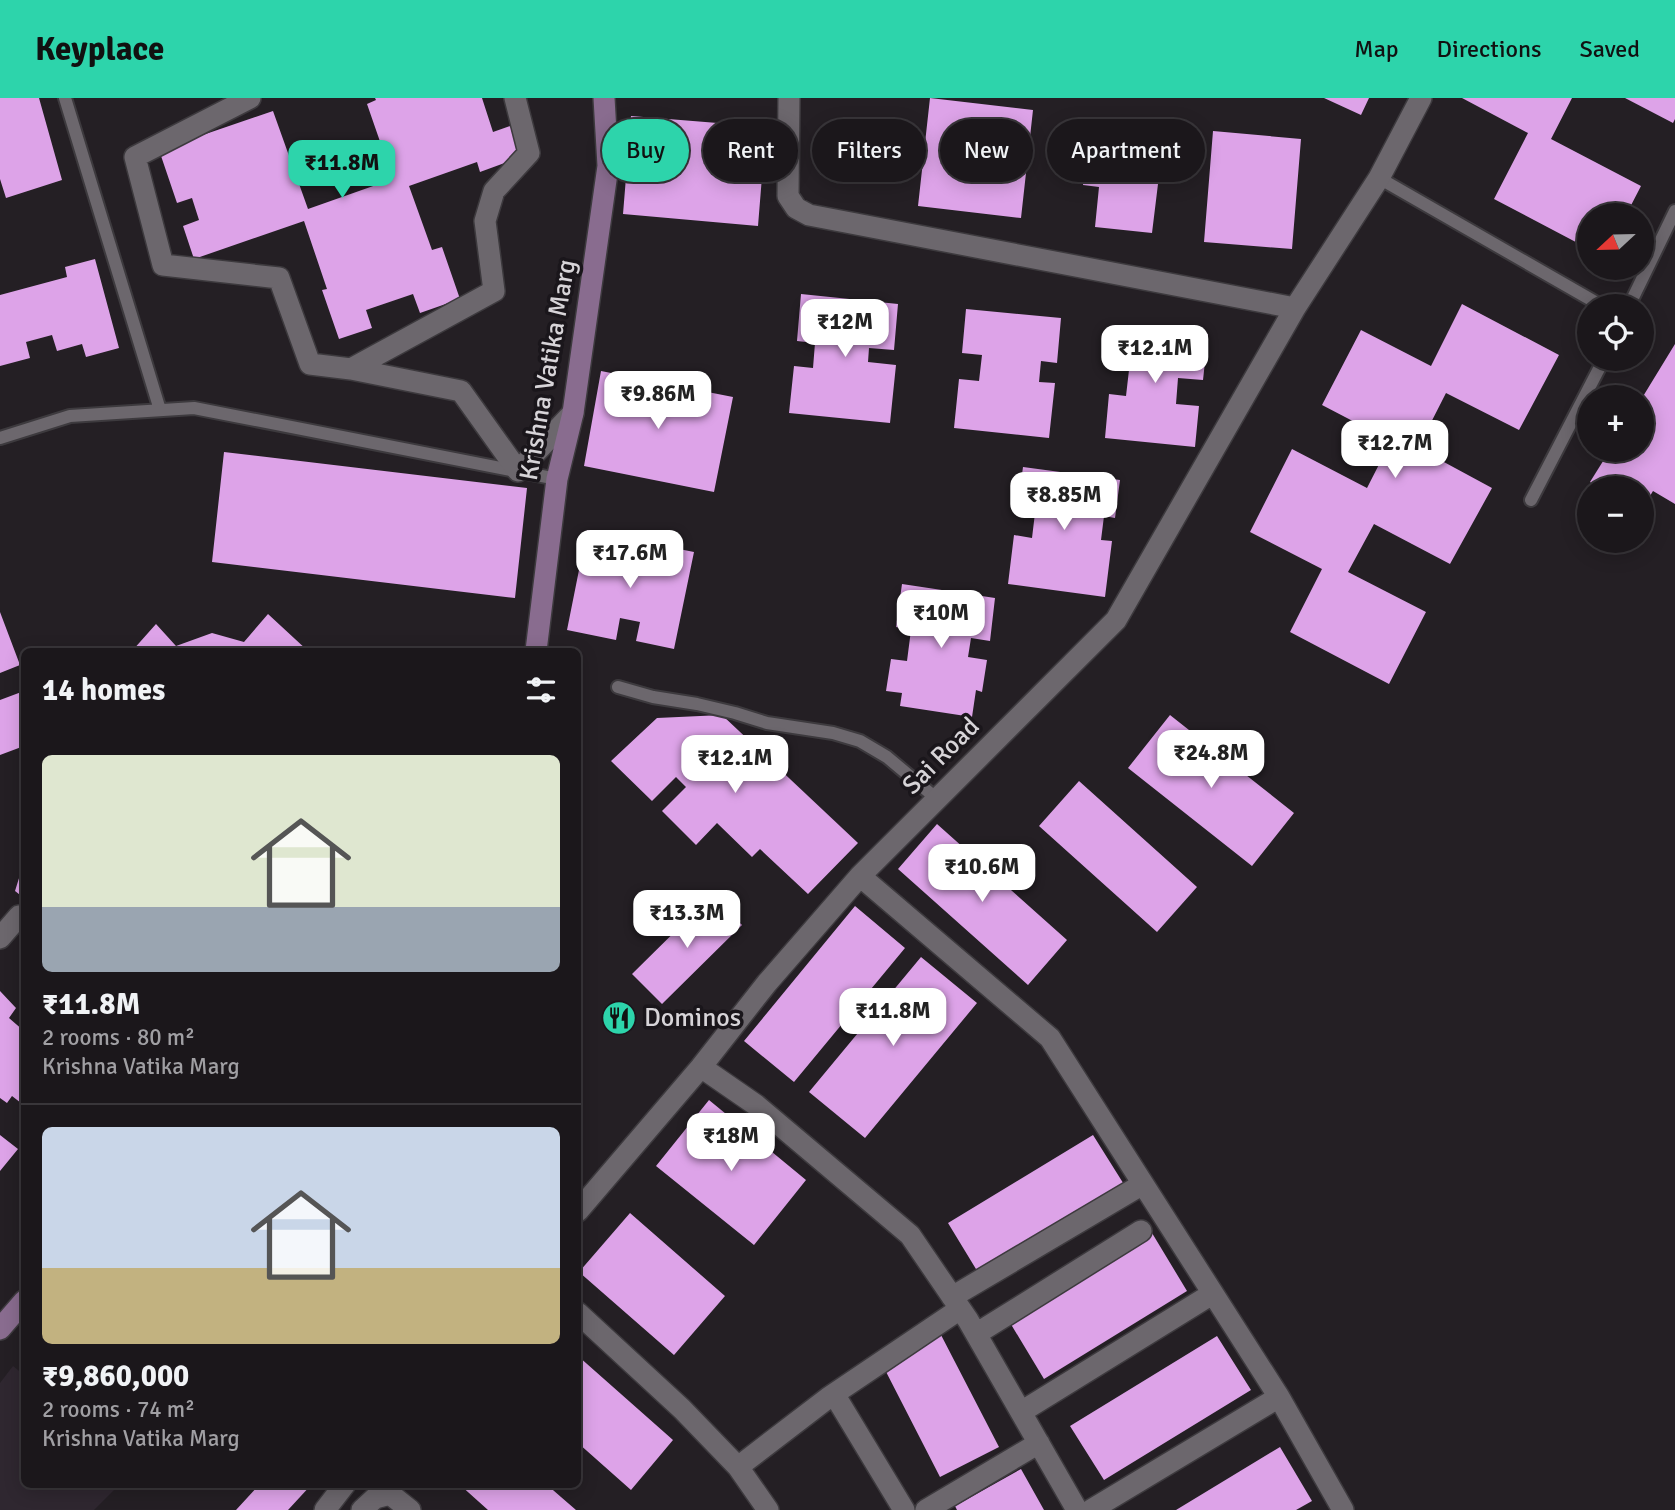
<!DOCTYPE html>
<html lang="en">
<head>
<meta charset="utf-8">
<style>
	:root { --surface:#1b171b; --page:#242024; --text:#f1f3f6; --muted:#a09fa3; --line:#39363a; --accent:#2dd4ab }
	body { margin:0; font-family:Signika,sans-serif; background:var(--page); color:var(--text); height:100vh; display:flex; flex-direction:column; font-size:26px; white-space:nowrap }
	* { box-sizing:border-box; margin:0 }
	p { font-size:23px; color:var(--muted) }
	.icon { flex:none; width:38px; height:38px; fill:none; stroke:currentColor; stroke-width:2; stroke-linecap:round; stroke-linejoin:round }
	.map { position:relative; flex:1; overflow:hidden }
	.panel { position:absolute; left:21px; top:550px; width:560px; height:840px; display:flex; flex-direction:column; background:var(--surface); border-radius:10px; box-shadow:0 4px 18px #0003,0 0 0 2px var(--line) }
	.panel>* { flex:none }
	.top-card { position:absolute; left:602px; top:21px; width:665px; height:63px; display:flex; gap:14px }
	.needle { width:46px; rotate:248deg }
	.controls { position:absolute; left:1577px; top:105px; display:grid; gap:14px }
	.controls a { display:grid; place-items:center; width:77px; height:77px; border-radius:50%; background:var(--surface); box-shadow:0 4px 18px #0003,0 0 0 2px var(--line); font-size:35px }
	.price { position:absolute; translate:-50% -60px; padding:0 16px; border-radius:14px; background:#fff; color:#222; font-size:23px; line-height:46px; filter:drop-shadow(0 2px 4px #0008) }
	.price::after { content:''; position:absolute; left:50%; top:42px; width:21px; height:16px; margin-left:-10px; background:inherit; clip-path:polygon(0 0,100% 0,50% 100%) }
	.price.selected { background:var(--accent); color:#111 }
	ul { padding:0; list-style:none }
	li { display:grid; align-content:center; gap:14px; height:371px; padding:0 21px }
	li+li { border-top:2px solid var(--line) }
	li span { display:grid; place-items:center; height:217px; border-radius:10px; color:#555 }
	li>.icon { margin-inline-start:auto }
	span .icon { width:126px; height:126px; fill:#fffc; stroke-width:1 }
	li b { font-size:30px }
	h2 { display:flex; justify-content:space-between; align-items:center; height:84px; padding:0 21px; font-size:30px }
	.chip { padding:0 24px; border-radius:32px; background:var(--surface); box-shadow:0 4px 18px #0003,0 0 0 2px var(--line); font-size:24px; line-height:63px }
	.chip.selected { background:var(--accent); color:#111 }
	header { display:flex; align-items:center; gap:42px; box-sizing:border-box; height:98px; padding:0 35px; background:var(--accent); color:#111 }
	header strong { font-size:33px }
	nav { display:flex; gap:38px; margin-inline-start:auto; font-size:24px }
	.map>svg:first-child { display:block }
	.built { fill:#2f2730 }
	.building { fill:#dda3e8 }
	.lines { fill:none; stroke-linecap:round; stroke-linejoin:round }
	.lane-casing { stroke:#3d3a3e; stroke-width:16 }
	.street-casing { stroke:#3d3a3e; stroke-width:24 }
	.secondary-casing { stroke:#3d3a3e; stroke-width:24 }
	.lane { stroke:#6c676d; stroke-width:12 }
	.street { stroke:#6c676d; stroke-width:21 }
	.secondary { stroke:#896c8f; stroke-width:21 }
	.labels { text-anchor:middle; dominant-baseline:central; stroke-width:7; stroke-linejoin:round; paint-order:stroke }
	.street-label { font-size:26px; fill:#d7d4d8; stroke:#1a161b }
	.poi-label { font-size:26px; fill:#d7d4d8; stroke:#1a161b; text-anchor:start }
</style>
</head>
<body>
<header>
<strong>Keyplace</strong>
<nav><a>Map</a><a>Directions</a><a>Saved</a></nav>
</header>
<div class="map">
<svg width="1675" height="1412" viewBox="0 0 1675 1412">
	<rect width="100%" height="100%" fill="#241f24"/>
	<path class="built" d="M 13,1268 L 24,1277 L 24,1386 L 120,1386 L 94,1412 L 0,1412 L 0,1285 Z"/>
	<path class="building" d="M 0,0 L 39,0 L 62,82 L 6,100 L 0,81 Z
		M 375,0 L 482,0 L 493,34 L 513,27 L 524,58 L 480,74 L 477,64 L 409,88 L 432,152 L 442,149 L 460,201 L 420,215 L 413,196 L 366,212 L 372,230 L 339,241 L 322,192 L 327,191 L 304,123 L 194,161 L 183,128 L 199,122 L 192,100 L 177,105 L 159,52 L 273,13 L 308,111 L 393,81 L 367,6 L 376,2 Z
		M 930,0 L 1033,12 L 1021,120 L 918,108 Z
		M 1324,0 L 1369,0 L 1361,17 Z
		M 1462,0 L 1572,0 L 1551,41 L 1641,88 L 1626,117 L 1589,117 L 1589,151 L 1494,101 L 1528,35 Z
		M 1625,0 L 1675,0 L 1675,21 L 1673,25 Z
		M 631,18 L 766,29 L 758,128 L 623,116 Z
		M 1089,25 L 1157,33 L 1151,86 L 1158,86 L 1152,135 L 1095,129 L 1099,89 L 1083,87 Z
		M 1213,33 L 1301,41 L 1292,151 L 1204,144 Z
		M 95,161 L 119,250 L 86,259 L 82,246 L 57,253 L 52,237 L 26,244 L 30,260 L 0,268 L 0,197 L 67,179 L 65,169 Z
		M 801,196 L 898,206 L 894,252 L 869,250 L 868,264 L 896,267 L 890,325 L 789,315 L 794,268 L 813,270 L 815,245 L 797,243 Z
		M 1462,206 L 1559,257 L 1519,332 L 1446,295 L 1418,350 L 1492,390 L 1450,466 L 1374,426 L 1348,474 L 1426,514 L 1389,586 L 1290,534 L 1322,471 L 1250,434 L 1292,351 L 1367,390 L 1391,343 L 1322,307 L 1361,232 L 1431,268 Z
		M 966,211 L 1061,220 L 1057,265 L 1041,263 L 1039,284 L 1055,285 L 1049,340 L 954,330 L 959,281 L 979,283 L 982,257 L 962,255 Z
		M 1115,227 L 1208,236 L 1203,282 L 1178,280 L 1176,306 L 1199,308 L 1195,349 L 1105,340 L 1109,296 L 1126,298 L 1129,272 L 1111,271 Z
		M 1675,246 L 1675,406 L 1653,393 L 1642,411 L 1642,390 L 1600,390 L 1590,384 L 1610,352 L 1642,352 L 1642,300 Z
		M 601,273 L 733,299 L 714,394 L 584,368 Z
		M 224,354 L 527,390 L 515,500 L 212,464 Z
		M 1023,369 L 1120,382 L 1115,420 L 1104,418 L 1101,442 L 1112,443 L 1105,499 L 1008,486 L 1014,437 L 1032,440 L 1035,415 L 1017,413 Z
		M 587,432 L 632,441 L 628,458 L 650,463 L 654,446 L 694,454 L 674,551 L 636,543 L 640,524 L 620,520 L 616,542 L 567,532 Z
		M 902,486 L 995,500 L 990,543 L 971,540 L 968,559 L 987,562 L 982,594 L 976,592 L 972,619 L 900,608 L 902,595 L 886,593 L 891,561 L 907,563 L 911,532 L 896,529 Z
		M 0,514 L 20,567 L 0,575 Z
		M 268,516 L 308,553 L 132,553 L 156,526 L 176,548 L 212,535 L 244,544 Z
		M 24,593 L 24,648 L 0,657 L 0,602 Z
		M 722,617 L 858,745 L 808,796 L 760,751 L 752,759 L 717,725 L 696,747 L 662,713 L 686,689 L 676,679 L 652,703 L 611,663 L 657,620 Z
		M 1170,617 L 1294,715 L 1252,768 L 1128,670 Z
		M 1079,683 L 1197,789 L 1157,834 L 1039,728 Z
		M 937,726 L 1067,842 L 1028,887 L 898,771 Z
		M 24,764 L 24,800 L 15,793 Z
		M 712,797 L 742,827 L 662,906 L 632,876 Z
		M 855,808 L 905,850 L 794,984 L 744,943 Z
		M 921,859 L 977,905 L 865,1040 L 809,994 Z
		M 0,893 L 16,910 L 9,920 L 24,933 L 24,1000 L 21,1005 L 12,998 L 7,1005 L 0,1000 Z
		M 709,1002 L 806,1082 L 754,1147 L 656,1068 Z
		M 0,1037 L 18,1051 L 0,1073 Z
		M 1093,1037 L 1125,1088 L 979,1176 L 948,1125 Z
		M 630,1115 L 725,1198 L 674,1257 L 579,1174 Z
		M 1152,1135 L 1187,1193 L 1044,1281 L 1009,1223 Z
		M 940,1235 L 999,1349 L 940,1379 L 881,1264 Z
		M 1217,1238 L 1251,1292 L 1104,1382 L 1070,1328 Z
		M 578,1258 L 673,1342 L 631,1392 L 578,1345 Z
		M 1280,1349 L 1312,1403 L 1296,1412 L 1176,1412 Z
		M 1021,1371 L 1044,1412 L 957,1412 L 955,1408 Z
		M 260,1386 L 312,1386 L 288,1412 L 236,1412 Z
		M 459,1386 L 546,1386 L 576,1412 L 488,1412 Z"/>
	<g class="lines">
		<g class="lane-casing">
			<path id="lane" d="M 65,0 L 160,312
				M 1379,80 L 1602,208
				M 1629,208 L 1675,113
				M 0,340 L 70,318 L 194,310 L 557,381
				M 1531,402 L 1604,261
				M 618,589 L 653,599 L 697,606 L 735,615 L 767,625 L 833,635 L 860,643 L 887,659 L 937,701"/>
		</g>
		<g class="street-casing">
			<path id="street" d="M 250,0 L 135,59 L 163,167 L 279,180 L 310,266 L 351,271 L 461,293 L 518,373 L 573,315
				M 789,0 L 788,98 L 796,110 L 809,117 L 1295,210
				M 351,271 L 494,193 L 485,123 L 494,93 L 529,55 L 515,0
				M 860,778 L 1050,940 L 1279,1299 L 1343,1412
				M 0,840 L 19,818 L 24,822
				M 701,969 L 756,1007 L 910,1137 L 968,1222 L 1077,1412
				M 578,1113 L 701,969 L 767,885 L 860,778 L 1116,522 L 1295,210 L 1379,80 L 1421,0
				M 952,1199 L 1143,1086
				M 578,1215 L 682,1311 L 738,1369 L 768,1412
				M 976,1236 L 1141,1133
				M 834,1296 L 904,1412
				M 1021,1314 L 1212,1196
				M 738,1369 L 828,1300 L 960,1211
				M 325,1412 L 345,1386
				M 362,1412 L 375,1400 L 390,1396 L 410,1412
				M 926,1412 L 1039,1345
				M 1091,1412 L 1279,1299"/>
		</g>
		<g class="secondary-casing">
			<path id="secondary" d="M 536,553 L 557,381 L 573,315 L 608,68 L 604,0
				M 0,1231 L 24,1203"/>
		</g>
		<use href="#lane" class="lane"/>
		<use href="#street" class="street"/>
		<use href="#secondary" class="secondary"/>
	</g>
	<defs>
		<g id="restaurant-disc" transform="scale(1.75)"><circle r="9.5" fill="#2dd4ab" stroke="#1a161b"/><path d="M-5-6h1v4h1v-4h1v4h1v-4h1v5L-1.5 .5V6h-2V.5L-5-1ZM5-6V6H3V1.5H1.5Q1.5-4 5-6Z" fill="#111"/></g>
	</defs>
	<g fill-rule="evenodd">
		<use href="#restaurant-disc" x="619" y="920"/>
	</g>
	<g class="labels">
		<g class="street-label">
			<text transform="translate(548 272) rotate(-80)">Krishna Vatika Marg</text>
			<text transform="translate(941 658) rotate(-45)">Sai Road</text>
		</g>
		<g class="poi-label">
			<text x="644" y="920">Dominos</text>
		</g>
	</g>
</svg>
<div class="controls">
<a><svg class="needle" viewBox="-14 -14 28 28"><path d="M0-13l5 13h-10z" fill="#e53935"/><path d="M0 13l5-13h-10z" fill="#a09fa3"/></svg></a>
<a><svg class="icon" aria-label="locate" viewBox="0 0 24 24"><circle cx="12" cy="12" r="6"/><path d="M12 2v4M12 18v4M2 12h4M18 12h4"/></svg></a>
<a>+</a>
<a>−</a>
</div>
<b class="price selected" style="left:342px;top:102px">₹11.8M</b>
<b class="price" style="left:845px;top:261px">₹12M</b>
<b class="price" style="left:1155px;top:287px">₹12.1M</b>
<b class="price" style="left:658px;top:333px">₹9.86M</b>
<b class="price" style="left:1395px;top:382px">₹12.7M</b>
<b class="price" style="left:1064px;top:434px">₹8.85M</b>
<b class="price" style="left:630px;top:492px">₹17.6M</b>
<b class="price" style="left:941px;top:552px">₹10M</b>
<b class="price" style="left:1211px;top:692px">₹24.8M</b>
<b class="price" style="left:735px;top:697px">₹12.1M</b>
<b class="price" style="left:982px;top:806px">₹10.6M</b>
<b class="price" style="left:687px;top:852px">₹13.3M</b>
<b class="price" style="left:893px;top:950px">₹11.8M</b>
<b class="price" style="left:731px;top:1075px">₹18M</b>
<div class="top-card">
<a class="chip selected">Buy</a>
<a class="chip">Rent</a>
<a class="chip">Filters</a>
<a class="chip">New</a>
<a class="chip">Apartment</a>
</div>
<section class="panel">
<h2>14 homes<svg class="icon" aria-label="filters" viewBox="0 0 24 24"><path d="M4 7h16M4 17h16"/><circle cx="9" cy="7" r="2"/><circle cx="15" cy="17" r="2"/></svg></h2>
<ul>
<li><span style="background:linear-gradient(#dfe7d0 70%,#9aa5b1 0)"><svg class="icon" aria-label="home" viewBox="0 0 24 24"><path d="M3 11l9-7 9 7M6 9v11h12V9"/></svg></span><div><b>₹11.8M</b><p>2 rooms · 80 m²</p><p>Krishna Vatika Marg</p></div></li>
<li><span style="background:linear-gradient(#c9d6e8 65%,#c2b280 0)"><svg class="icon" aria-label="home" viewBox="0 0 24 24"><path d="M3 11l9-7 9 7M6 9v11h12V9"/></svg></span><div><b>₹9,860,000</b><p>2 rooms · 74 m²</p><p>Krishna Vatika Marg</p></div></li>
</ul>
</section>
</div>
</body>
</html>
